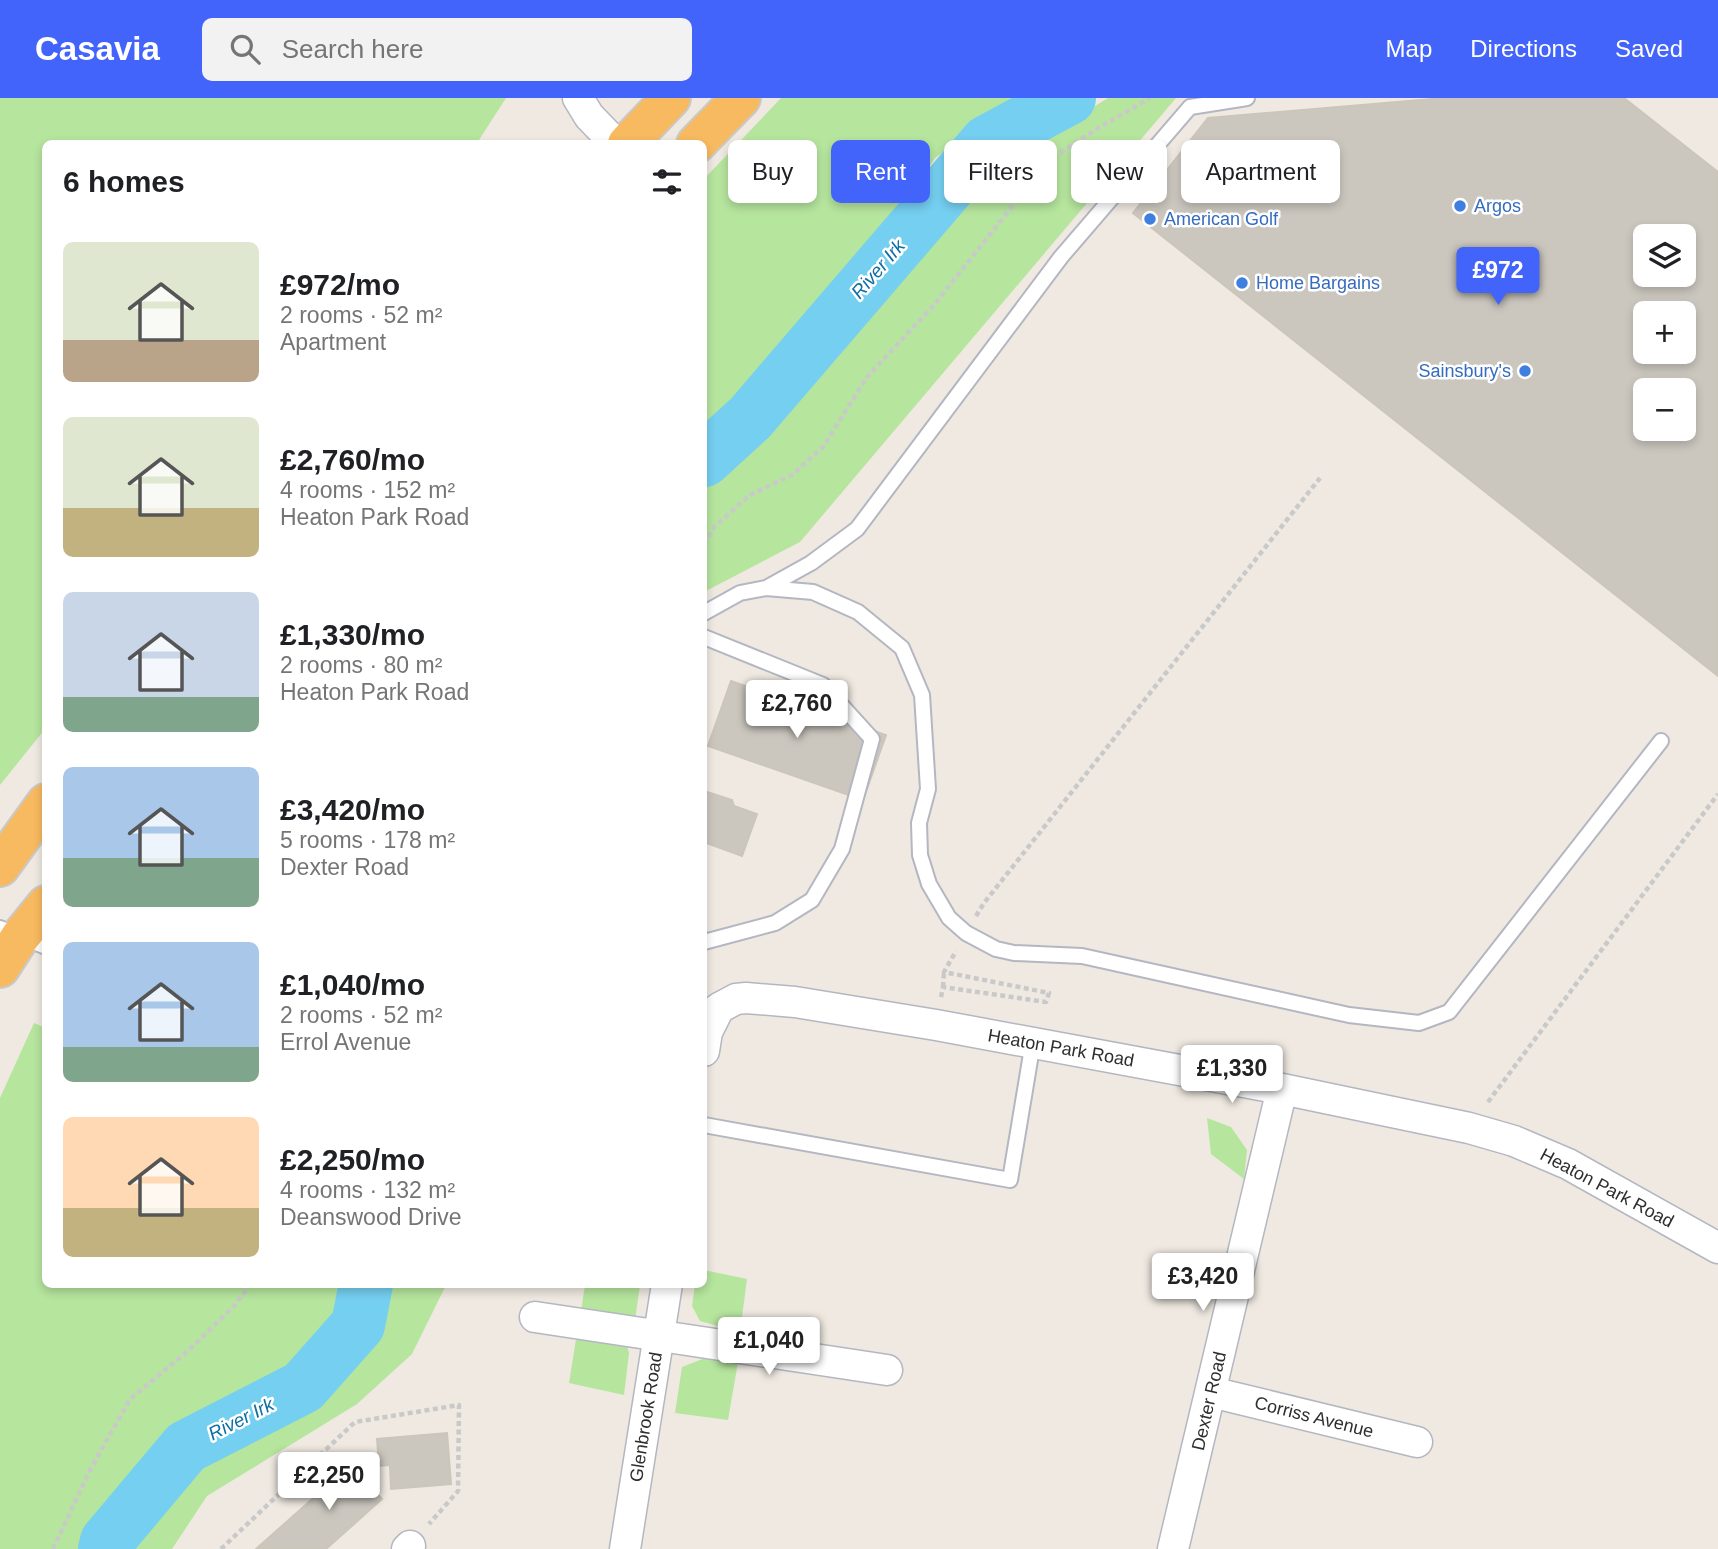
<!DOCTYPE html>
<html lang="en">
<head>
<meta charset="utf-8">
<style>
	:root { --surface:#fff; --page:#f2f2f2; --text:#202124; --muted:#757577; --accent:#4264fb }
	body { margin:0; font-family:Helvetica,sans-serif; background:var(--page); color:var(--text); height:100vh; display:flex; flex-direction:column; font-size:26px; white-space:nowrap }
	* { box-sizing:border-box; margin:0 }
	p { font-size:23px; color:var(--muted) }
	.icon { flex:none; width:38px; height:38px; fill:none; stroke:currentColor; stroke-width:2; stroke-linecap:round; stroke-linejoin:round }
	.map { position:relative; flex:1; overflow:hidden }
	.panel { position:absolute; left:42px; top:42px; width:665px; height:1148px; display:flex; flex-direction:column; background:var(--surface); border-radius:10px; box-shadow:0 4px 10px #0003 }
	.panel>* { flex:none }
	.banner { position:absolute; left:728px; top:42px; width:665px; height:63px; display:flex; gap:14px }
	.fabs { position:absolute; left:1633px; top:126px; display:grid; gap:14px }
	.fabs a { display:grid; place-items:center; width:63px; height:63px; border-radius:10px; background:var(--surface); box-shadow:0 4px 10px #0003; font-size:35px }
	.price { position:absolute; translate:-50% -60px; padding:0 16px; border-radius:7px; background:#fff; color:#222; font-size:23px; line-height:46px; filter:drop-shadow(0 2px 4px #0008) }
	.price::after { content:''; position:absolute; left:50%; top:42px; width:21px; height:16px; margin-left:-10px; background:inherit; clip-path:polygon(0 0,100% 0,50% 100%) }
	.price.on { background:var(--accent); color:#fff }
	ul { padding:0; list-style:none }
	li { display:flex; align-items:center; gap:21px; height:175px; padding:0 21px }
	li span { display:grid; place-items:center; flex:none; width:196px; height:140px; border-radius:10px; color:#555 }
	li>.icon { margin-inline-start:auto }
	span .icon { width:84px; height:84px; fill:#fffc; stroke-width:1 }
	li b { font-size:30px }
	h2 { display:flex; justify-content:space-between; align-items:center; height:84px; padding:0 21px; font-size:30px }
	.pill { padding:0 24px; border-radius:10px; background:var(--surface); box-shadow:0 4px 10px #0003; font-size:24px; line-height:63px }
	.pill.on { background:var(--accent); color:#fff }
	header { display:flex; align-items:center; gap:42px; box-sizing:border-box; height:98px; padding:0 35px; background:var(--accent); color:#fff }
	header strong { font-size:33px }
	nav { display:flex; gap:38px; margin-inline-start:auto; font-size:24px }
	.search { width:490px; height:63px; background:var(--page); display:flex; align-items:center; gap:18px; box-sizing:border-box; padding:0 24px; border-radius:10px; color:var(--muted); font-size:26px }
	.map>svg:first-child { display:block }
	.green { fill:#b6e59e }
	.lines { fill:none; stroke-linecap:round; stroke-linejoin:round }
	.river { stroke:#75cff0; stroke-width:54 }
	.building { fill:#cbc7bf; stroke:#cbc5ba; stroke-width:2; fill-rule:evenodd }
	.service-casing { stroke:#b4b7c1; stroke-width:18 }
	.minor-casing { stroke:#b4b7c1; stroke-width:33 }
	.trunk-casing { stroke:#c9c9c9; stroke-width:42 }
	.path { stroke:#c9c9c9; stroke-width:4.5; stroke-dasharray:5 3.5; stroke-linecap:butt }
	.service { stroke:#fff; stroke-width:14 }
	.minor { stroke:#fff; stroke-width:30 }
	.trunk { stroke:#f8ba60; stroke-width:38 }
	.shop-dot { fill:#3f7fe0; stroke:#fff; stroke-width:2.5 }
	.labels { text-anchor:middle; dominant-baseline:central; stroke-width:5; stroke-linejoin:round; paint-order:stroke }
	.shop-label { font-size:18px; fill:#366cbe; stroke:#fff; text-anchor:start }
	.street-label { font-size:18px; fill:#2e2e2e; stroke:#fff }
	.water-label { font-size:19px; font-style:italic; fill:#0d6fa3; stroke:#fff }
</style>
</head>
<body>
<header>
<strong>Casavia</strong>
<div class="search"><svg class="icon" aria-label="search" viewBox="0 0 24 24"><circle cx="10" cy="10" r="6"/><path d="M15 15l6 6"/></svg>Search here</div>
<nav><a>Map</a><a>Directions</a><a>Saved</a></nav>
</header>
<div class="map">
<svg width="1718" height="1451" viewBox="0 0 1718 1451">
	<rect width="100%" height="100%" fill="#efe9e1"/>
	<path class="green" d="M 0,0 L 506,0 L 477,45 L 46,46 L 45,631 L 0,687 Z
		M 781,0 L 1022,0 L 1006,8 L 935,60 L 848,189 L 704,348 L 704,81 Z
		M 1108,0 L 1176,0 L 800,444 L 704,494 L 704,388 L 784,314 L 996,69 Z
		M 34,925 L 46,930 L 46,1186 L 446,1187 L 412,1256 L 357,1306 L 207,1398 L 172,1451 L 0,1451 L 0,1000 Z
		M 1207,1020 L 1231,1029 L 1247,1052 L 1244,1081 L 1211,1056 Z
		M 704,1172 L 747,1181 L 740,1234 L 700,1223 L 692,1208 L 695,1187 L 704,1186 Z
		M 585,1187 L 640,1187 L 635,1222 L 581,1213 Z
		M 577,1235 L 626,1244 L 629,1255 L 624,1297 L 569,1285 Z
		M 705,1260 L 738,1264 L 728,1322 L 675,1315 L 682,1269 Z"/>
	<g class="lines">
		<path class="river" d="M 704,362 L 750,320 L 987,44 L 1069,0
			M 105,1451 L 107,1443 L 186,1349 L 303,1289 L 358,1227 L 366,1186"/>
	</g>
	<path class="building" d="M 1444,0 L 1624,0 L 1718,74 L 1718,578 L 1133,115 L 1208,20 ZM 1645,138 L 1684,138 L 1684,177 L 1645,177 ZM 1645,215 L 1684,215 L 1684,254 L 1645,254 ZM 1645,292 L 1684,292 L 1684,331 L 1645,331 Z
		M 731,583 L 886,637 L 863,702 L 708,648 Z
		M 704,693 L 732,702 L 734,708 L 757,716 L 742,758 L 704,744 Z
		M 447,1335 L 451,1386 L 391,1391 L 390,1367 L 379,1368 L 377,1341 Z
		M 362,1357 L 377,1374 L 366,1384 L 382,1401 L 326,1451 L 256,1451 Z"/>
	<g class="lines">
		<g class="service-casing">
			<path id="service" d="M 766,490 L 813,494 L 858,514 L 902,550 L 922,597 L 928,691 L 919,725 L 920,757 L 929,786 L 949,820 L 966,835 L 996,851 L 1014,855 L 1082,858 L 1349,917 L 1419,925 L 1449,914 L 1661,643
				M 704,515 L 740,495 L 766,490 L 811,465 L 857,431 L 1061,159 L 1190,9 L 1247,0
				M 704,539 L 823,587 L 872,641 L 842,751 L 812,802 L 775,825 L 704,844
				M 0,830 L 46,849
				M 704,1027 L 1010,1082 L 1033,944"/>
		</g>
		<g class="minor-casing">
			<path id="minor" d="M 578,0 L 589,18 L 616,46
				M 704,953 L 707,934 L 719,910 L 736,901 L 746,900 L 795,904 L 936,927 L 1282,991 L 1469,1030 L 1514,1043 L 1568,1066 L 1718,1150
				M 535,1219 L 887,1272
				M 1211,1294 L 1417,1344
				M 407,1451 L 410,1448
				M 625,1451 L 667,1186
				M 1173,1451 L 1282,991"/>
		</g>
		<g class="trunk-casing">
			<path id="trunk" d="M 627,46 L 671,0
				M 696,46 L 741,0
				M 0,769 L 46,705
				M 0,870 L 20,839 L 46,807"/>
		</g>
		<path class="path" d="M 704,446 L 715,428 L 750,397 L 792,377 L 823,349 L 867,279 L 934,207 L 1049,62 L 1095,32 L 1150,0
			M 976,818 L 984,805 L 1320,380
			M 943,889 L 944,874
			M 941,899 L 943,889 L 1046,904 L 1049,895 L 944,874 L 956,853
			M 1488,1004 L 1718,696
			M 53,1451 L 90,1372 L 130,1301 L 188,1253 L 234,1208 L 251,1186
			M 221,1451 L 355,1324 L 459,1307 L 458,1393 L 429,1426"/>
		<use href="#service" class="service"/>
		<use href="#minor" class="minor"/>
		<use href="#trunk" class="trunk"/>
	</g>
	<g class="shop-dot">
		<circle cx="1460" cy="108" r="7"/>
		<circle cx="1150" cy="121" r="7"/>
		<circle cx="1242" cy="185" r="7"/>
		<circle cx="1525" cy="273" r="7"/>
	</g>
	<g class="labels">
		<g class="shop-label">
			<text x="1474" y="108">Argos</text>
			<text x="1164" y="121">American Golf</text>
			<text x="1256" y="185">Home Bargains</text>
			<text x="1511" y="273" text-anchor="end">Sainsbury's</text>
		</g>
		<g class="street-label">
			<text transform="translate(1061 950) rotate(10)">Heaton Park Road</text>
			<text transform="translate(1607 1090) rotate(28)">Heaton Park Road</text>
			<text transform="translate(1209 1303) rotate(-77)">Dexter Road</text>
			<text transform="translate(646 1319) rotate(-81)">Glenbrook Road</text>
			<text transform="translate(1314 1319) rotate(14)">Corriss Avenue</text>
		</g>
		<g class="water-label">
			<text transform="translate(878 171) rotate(-49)">River Irk</text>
			<text transform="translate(241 1321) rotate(-27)">River Irk</text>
		</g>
	</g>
</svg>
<div class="fabs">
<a><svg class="icon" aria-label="layers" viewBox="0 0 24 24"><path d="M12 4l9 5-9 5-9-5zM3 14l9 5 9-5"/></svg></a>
<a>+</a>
<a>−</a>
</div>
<b class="price on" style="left:1498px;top:209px">£972</b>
<b class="price" style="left:797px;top:642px">£2,760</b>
<b class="price" style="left:1232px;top:1007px">£1,330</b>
<b class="price" style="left:1203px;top:1215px">£3,420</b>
<b class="price" style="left:769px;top:1279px">£1,040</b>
<b class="price" style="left:329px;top:1414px">£2,250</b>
<div class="banner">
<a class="pill">Buy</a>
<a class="pill on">Rent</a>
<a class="pill">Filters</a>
<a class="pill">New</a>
<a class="pill">Apartment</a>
</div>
<section class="panel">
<h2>6 homes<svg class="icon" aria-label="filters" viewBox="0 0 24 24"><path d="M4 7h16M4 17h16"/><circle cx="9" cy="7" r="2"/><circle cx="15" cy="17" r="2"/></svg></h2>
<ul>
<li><span style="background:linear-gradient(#dfe7d0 70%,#b9a48a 0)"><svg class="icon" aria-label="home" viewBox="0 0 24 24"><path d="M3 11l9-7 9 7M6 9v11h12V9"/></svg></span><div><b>£972/mo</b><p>2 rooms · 52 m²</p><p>Apartment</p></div></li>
<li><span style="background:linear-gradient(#dfe7d0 65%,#c2b280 0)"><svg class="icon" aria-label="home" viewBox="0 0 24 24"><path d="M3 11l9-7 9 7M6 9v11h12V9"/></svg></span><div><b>£2,760/mo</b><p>4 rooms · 152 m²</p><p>Heaton Park Road</p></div></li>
<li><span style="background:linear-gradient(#c9d6e8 75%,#7fa58c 0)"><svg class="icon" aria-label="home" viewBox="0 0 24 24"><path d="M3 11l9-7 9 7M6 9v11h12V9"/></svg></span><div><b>£1,330/mo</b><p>2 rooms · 80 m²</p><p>Heaton Park Road</p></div></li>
<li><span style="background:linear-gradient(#a9c7e8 65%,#7fa58c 0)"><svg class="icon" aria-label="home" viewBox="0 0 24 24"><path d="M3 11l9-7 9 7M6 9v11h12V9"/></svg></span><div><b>£3,420/mo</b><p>5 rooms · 178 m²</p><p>Dexter Road</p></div></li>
<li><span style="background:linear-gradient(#a9c7e8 75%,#7fa58c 0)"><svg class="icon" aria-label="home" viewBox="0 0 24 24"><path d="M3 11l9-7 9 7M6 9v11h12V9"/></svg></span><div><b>£1,040/mo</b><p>2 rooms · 52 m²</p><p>Errol Avenue</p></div></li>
<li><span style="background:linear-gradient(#ffd9b3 65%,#c2b280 0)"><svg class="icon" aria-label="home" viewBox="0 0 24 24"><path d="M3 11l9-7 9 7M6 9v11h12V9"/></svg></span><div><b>£2,250/mo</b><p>4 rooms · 132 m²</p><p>Deanswood Drive</p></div></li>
</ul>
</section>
</div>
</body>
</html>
